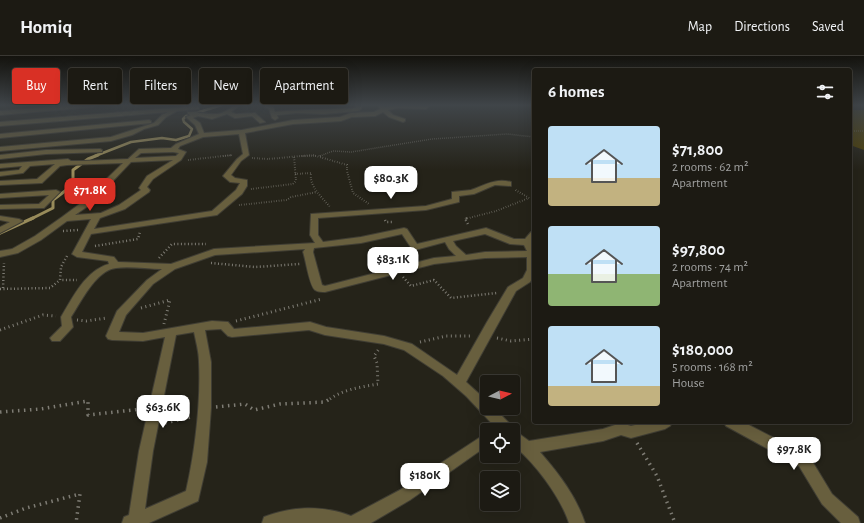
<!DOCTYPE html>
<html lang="en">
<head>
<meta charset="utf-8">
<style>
	:root { --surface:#1c1a13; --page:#25231c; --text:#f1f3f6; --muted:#a0a1a0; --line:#3a3833; --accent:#d93025 }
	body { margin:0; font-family:"Alegreya Sans",sans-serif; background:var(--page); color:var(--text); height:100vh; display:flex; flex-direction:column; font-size:15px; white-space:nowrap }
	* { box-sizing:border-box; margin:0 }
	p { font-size:13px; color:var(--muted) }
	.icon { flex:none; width:22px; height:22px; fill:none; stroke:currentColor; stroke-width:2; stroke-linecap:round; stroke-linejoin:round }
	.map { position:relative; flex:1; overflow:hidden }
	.panel { position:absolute; left:532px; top:12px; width:320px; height:356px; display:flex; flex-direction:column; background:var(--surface); border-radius:4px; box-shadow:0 4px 16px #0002,0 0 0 1px var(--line) }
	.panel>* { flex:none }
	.guide { position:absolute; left:12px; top:12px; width:380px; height:36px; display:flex; gap:8px }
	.needle { width:26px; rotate:83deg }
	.fabs { position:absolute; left:480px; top:319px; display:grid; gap:8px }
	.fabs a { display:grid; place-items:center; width:40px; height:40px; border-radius:4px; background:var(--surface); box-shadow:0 4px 16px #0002,0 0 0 1px var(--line); font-size:20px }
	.price { position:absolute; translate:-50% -34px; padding:0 9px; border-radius:8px; background:#fff; color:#222; font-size:13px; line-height:26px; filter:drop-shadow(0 1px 2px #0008) }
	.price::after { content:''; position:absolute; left:50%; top:24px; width:12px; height:9px; margin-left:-6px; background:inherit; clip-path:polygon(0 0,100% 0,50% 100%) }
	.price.active { background:var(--accent); color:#fff }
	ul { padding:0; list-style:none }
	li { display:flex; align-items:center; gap:12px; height:100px; padding:0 16px }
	li span { display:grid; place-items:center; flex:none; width:112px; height:80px; border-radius:4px; color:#555 }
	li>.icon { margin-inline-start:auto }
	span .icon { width:48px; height:48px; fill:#fffc; stroke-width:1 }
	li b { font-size:17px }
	h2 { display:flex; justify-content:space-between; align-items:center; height:48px; padding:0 16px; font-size:17px }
	.tag { padding:0 14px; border-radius:4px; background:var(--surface); box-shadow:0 4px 16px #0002,0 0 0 1px var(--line); font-size:14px; line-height:36px }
	.tag.active { background:var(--accent); color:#fff }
	header { display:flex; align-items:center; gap:24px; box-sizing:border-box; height:56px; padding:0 20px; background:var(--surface); border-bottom:1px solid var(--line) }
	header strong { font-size:19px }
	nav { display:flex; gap:22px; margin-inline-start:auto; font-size:14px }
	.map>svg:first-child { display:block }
	.green { fill:#504205 }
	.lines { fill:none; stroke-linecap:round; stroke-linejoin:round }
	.stream-far2 { stroke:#988b5a; stroke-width:2.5 }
	.stream-far1 { stroke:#988b5a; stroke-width:3 }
	.stream { stroke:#988b5a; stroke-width:3.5 }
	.minor-casing { stroke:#403e34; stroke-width:2 }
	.path-far4 { stroke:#7e7c74; stroke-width:1.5; stroke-dasharray:0.5 1.5; stroke-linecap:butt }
	.path-far3 { stroke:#7e7c74; stroke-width:2; stroke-dasharray:0.5 2; stroke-linecap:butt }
	.path-far2 { stroke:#7e7c74; stroke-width:2.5; stroke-dasharray:1 2.5; stroke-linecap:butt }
	.path-far1 { stroke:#7e7c74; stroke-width:3; stroke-dasharray:1 3.5; stroke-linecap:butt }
	.path { stroke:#7e7c74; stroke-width:3.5; stroke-dasharray:1.5 4.5; stroke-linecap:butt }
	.minor { fill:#685f3e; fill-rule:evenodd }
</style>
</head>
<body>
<header>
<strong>Homiq</strong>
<nav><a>Map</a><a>Directions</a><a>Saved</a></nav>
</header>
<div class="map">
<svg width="864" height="467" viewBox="0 0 864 467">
	<rect width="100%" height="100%" fill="#252319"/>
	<path class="green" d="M 850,54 L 864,54 L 864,94 L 850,89 Z"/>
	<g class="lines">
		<path class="stream-far2" d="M 95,100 L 131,86 L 162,82 L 176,84 L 189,80 L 192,73 L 184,66 L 183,63 L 186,60 L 222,49"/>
		<path class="stream-far1" d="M 31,163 L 53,152 L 53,144 L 73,129 L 73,114 L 88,103 L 98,99"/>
		<path class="stream" d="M 0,177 L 33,162"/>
		<g class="minor-casing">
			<path id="minor" d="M 74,49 L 96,49 L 93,51 L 0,59 L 0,55 Z
				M 234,49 L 240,49 L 231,56 L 236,58 L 255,57 L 265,66 L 260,67 L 252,60 L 235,62 L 227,58 L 212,63 L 198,60 L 193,62 L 200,67 L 204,77 L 242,74 L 293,64 L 340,61 L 351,57 L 374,56 L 380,53 L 378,49 L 382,49 L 385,51 L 395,49 L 431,49 L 426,53 L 398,52 L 388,54 L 393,59 L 405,63 L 405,65 L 403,66 L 389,61 L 383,56 L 375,60 L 352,61 L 341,65 L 293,68 L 245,77 L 249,99 L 241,105 L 231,119 L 235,122 L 247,124 L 247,130 L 242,138 L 217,159 L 91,178 L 82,196 L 114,201 L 118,206 L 171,208 L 214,193 L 315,187 L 310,179 L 311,158 L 426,150 L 452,143 L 452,136 C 459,135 465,135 471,134 C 486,129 495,122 511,126 L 511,130 L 495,129 L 474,138 L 459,140 L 459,146 L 426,154 L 318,162 L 318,179 L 323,186 L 361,181 L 404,172 L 407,173 L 417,188 L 486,172 L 514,183 L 525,183 L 531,176 L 534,175 L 534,183 L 532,186 L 534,190 L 534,220 L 530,226 L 516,235 L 466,326 L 487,345 L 487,352 L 494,352 L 512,370 L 514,374 L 529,385 L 603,373 L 621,367 L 631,370 L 648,366 L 672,366 L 670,370 L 665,373 L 631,382 L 621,379 L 603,385 L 540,396 C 559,418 576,440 585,467 L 569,467 C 560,440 535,407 513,389 L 513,374 L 498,374 L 466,340 L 443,320 L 404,294 L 384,288 L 325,279 L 309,274 L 232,281 L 228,280 L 221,273 L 205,274 L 211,306 L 211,352 L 207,406 L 198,445 L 149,467 L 122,467 L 124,461 L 129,459 L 139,395 L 165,281 L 143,285 L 112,284 L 108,283 L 106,280 L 117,255 L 147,224 L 162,213 C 147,213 130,210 116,212 C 96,214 81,246 71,261 L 73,271 L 60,285 L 52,285 L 50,282 L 62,270 L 61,261 C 73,241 86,214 109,208 L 108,205 L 77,201 L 72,198 L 91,163 L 67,165 L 41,184 L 18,197 L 0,201 L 0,195 L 12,193 L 35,180 L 62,161 L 85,144 L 123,107 L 67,109 L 60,110 L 42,127 L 0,129 L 0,125 L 37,123 L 55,108 L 30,110 L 23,117 L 0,120 L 0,116 L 19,114 L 22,110 L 0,112 L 0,108 L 68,103 L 71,105 L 82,105 L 128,103 L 139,93 L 171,92 L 176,88 L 199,78 L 195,69 L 186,61 L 191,59 L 188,58 L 188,56 C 205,55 218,65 234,49 ZM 239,78 L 243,98 L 237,103 L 223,120 L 230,126 L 240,127 L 236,134 L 212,155 L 94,173 L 100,162 L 125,153 L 149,136 L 150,134 L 147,131 L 153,123 L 181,104 L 186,96 L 178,93 L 180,90 L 203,81 ZM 173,96 L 179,97 L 176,100 L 135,102 L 141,97 ZM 173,104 L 147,120 L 139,132 L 141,134 L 119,149 L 101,157 L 75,159 L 91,148 L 131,106 ZM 402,178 L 412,193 L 415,194 L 445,186 L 449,193 L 456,200 L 434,202 L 325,230 L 322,229 L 313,196 L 314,192 L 361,187 ZM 485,178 L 510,188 L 524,189 L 527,195 L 485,196 L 466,199 L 456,190 L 453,185 ZM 305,193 L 303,196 C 306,204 309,229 315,234 C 318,236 322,236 325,236 L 434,208 L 485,202 L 527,201 L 527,214 L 523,222 L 508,231 L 487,266 L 457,319 L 412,288 L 384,280 L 326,271 L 310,266 L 234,273 L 228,266 L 212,265 L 143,277 L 119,276 L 126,259 L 153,228 L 175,213 L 215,199 ZM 194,276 C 196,286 199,296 199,306 C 201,346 195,396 186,435 L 145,453 L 153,395 L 176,279 Z
				M 261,49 L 273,51 L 275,56 C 302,53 329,54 356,52 L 356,49 L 362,49 L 361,53 L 358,55 L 324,58 L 297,57 L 277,59 L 278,62 L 275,64 L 272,62 L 269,53 Z
				M 197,50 L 199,51 L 199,53 L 177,55 L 166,61 L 158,69 L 144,73 L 132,79 L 111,85 L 0,95 L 0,91 L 111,81 L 154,67 L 162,59 L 168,56 L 0,70 L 0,66 Z
				M 149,64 L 151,65 L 151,67 L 0,82 L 0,78 Z
				M 100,93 L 102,94 L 102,96 L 46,98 L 0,103 L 0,99 L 46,94 Z
				M 56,134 L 60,136 L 44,152 L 0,153 L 0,149 L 39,148 L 49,139 L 0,142 L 0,138 Z
				M 0,160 L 19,163 L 23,165 L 0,177 L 0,171 L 10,166 L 0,164 Z
				M 724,366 L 743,366 L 809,400 L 832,438 L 858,461 L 860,467 L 841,467 L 822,448 L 799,410 L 726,370 Z
				M 479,382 L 487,382 L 487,394 L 481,394 L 410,444 L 371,467 L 262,467 L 264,461 C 292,450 323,449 351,460 L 400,434 Z"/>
		</g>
		<path class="path-far4" d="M 850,75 L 864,75
			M 223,100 L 233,99
			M 301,100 L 317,100
			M 320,100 L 333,95 L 351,96 L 432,83 L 507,78 L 534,81"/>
		<path class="path-far3" d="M 313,99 L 347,109 L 347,115 L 353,137 L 369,148
			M 320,100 L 322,99
			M 252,102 L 268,103 L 312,99
			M 188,104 L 232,99
			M 295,118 L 311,117 C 309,131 322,141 330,151
			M 251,133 L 293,128 L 296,125 L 294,100
			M 239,149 L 287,144 L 291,141 L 317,136
			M 465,163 L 496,155 L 529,142 L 514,133"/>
		<path class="path-far2" d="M 467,162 L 465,163 L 469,170
			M 385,164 L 386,166 L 394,166
			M 63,175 L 78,174
			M 95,190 L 138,183 L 140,176
			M 67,200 L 61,211 L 60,224 L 77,224
			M 159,202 L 172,188 L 206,188
			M 211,207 L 255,211 L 300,208
			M 403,221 L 411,230 L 434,224 L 451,242 L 497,237
			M 3,232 L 4,207
			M 0,233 L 50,232 L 60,224"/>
		<path class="path-far1" d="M 141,252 L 170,244 L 164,268
			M 77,264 L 86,265 L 107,262
			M 236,265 L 322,243
			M 0,274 L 43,259 L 56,260
			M 497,282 L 511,285 L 534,283
			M 420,286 L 446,280 L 472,280
			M 330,343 C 344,333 362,331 378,328 L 377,307 L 374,300 L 379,293"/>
		<path class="path" d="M 216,351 L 245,348 L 254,354 L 280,348 L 325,346 L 331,342
			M 0,356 L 41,353 L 88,345 L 88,359 L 142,353
			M 165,367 L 191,361
			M 637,387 L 657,420 L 675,467
			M 0,462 L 26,452 L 80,438 L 76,467"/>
		<use href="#minor" class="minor"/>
	</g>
	<linearGradient id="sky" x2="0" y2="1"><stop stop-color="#14130e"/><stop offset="0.43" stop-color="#404549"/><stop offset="1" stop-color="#404549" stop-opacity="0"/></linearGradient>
	<rect width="864" height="114" fill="url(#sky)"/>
</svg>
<div class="fabs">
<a><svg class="needle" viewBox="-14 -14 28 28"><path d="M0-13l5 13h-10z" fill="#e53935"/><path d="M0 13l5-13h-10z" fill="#a0a1a0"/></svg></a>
<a><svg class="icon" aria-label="locate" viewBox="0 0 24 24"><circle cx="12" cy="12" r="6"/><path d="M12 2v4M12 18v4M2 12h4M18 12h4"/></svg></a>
<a><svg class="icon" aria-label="layers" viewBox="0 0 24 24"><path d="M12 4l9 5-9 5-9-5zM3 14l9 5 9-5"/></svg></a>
</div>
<b class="price" style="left:391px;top:144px">$80.3K</b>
<b class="price active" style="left:90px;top:156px">$71.8K</b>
<b class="price" style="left:393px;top:225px">$83.1K</b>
<b class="price" style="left:163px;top:373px">$63.6K</b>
<b class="price" style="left:794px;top:415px">$97.8K</b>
<b class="price" style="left:425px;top:441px">$180K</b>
<div class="guide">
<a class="tag active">Buy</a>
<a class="tag">Rent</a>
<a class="tag">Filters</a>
<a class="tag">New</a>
<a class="tag">Apartment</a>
</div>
<section class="panel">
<h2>6 homes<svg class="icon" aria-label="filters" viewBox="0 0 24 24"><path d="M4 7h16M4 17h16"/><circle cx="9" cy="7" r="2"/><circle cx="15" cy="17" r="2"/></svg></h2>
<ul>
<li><span style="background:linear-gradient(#bfe0f5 65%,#c2b280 0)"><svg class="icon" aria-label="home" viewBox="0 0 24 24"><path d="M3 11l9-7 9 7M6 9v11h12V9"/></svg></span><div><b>$71,800</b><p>2 rooms · 62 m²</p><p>Apartment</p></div></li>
<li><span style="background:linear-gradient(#bfe0f5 60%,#8fb573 0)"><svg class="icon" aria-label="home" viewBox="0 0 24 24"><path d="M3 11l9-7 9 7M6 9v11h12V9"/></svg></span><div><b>$97,800</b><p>2 rooms · 74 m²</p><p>Apartment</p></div></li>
<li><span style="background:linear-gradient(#bfe0f5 75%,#c2b280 0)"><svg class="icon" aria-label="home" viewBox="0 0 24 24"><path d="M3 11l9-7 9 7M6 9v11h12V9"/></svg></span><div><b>$180,000</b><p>5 rooms · 168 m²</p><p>House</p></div></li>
</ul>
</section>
</div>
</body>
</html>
